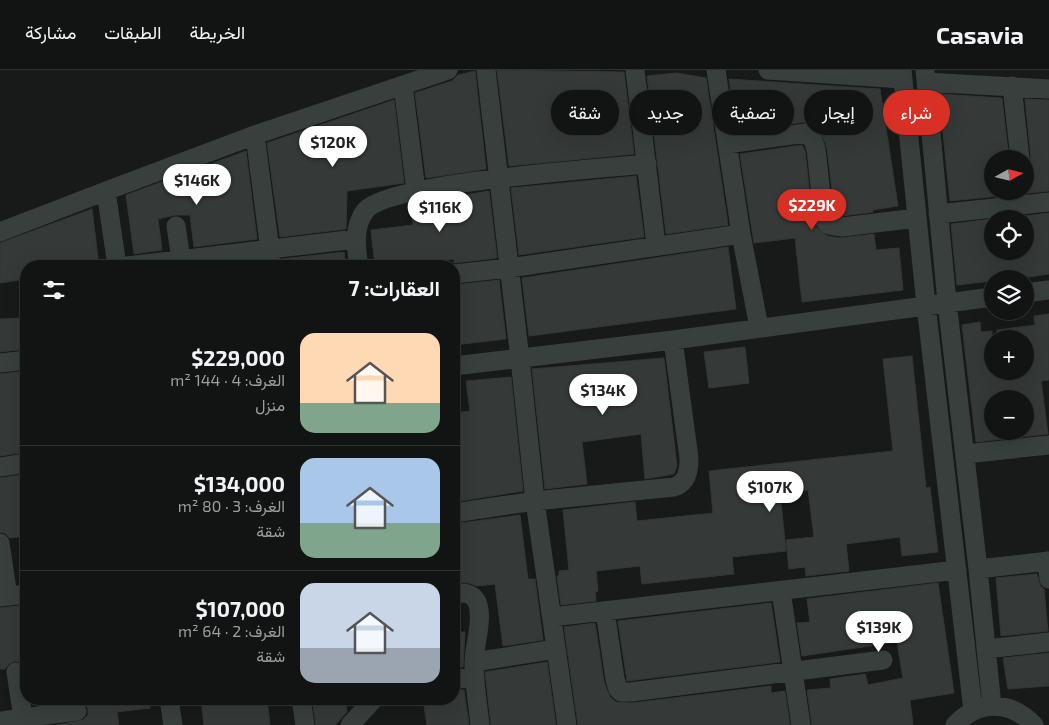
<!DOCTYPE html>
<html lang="ar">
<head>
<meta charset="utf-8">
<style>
	:root { --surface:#121413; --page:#1f2121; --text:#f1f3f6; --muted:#9c9ea0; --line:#313333; --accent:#d93025 }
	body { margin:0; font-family:"Exo 2",Vazirmatn,sans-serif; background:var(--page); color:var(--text); direction:rtl; height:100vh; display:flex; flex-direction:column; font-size:19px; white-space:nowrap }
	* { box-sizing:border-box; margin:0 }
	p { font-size:16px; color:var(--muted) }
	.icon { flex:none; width:28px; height:28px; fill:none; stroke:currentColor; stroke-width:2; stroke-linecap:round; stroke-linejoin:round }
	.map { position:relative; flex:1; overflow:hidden; direction:ltr }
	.details { position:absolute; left:20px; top:190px; width:440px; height:445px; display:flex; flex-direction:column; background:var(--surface); border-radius:20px; box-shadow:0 5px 20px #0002,0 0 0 1px var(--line); direction:rtl }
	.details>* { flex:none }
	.top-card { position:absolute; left:475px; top:20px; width:475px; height:45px; direction:rtl; display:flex; gap:10px }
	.needle { width:32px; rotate:82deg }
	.fabs { position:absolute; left:984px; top:80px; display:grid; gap:10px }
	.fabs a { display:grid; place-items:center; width:50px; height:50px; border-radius:50%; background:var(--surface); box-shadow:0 5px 20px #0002,0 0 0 1px var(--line); font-size:25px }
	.price { position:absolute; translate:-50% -42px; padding:0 11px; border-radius:18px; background:#fff; color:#222; font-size:16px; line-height:32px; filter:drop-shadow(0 1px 2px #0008) }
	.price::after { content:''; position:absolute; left:50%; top:30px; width:15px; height:11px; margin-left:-8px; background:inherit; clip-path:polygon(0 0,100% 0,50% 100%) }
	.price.active { background:var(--accent); color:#fff }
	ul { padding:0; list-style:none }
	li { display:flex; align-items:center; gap:15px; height:125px; padding:0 20px }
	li+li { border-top:1px solid var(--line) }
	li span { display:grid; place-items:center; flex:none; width:140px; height:100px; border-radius:15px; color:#555 }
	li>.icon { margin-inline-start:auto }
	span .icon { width:60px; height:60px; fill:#fffc; stroke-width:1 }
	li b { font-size:21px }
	h2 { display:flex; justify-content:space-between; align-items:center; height:60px; padding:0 20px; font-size:21px }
	.pill { padding:0 18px; border-radius:22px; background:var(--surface); box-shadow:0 5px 20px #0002,0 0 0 1px var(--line); font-size:18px; line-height:45px }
	.pill.active { background:var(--accent); color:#fff }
	header { display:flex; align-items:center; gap:30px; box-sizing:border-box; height:70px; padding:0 25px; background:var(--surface); border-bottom:1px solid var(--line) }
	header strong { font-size:24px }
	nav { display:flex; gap:28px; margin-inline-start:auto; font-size:18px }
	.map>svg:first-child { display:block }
	.building { fill:#353938; stroke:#323635; fill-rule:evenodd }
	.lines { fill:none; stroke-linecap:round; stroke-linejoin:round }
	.street { stroke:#393f3d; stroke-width:19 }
</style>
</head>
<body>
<header>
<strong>Casavia</strong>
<nav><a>الخريطة</a><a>الطبقات</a><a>مشاركة</a></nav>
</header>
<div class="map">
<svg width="1049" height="655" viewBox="0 0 1049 655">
	<rect width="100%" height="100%" fill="#181a19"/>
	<path class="building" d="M 497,0 L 624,2 L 634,84 L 509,96 Z
		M 475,1 L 486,99 L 426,108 L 415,23 L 452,11 L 458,5 Z
		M 676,3 L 706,8 L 728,155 L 666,164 L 647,6 Z
		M 729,9 L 880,19 L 898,136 L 872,140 L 873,142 L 842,146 L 835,144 L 827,78 L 821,62 L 814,55 L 805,52 L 737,61 Z
		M 939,24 L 1002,28 L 1009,89 L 992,89 L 992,121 L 1030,121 L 1028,97 L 1031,88 L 1025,29 L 1049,30 L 1049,121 L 950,131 Z
		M 394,30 L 404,113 L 347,121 L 346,159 L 280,167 L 267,73 Z
		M 802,75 L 805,81 L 812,145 L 816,157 L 827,166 L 840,168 L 874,164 L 876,180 L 899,178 L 903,220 L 802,232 L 795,168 L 754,173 L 740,84 Z
		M 246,81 L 257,169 L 194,177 L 190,145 L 175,145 L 158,149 L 162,180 L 134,184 L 126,125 Z
		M 636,106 L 644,167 L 519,185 L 511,118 Z
		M 489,121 L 497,188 L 454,193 L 454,189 L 375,196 L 371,160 L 413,155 L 411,134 Z
		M 92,139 L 99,196 L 26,196 L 26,209 L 0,213 L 0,173 Z
		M 1049,143 L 1049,204 L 1015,209 L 992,209 L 992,211 L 957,215 L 951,154 L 992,149 L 992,181 L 1025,181 L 1025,149 L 999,149 Z
		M 728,177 L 736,239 L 529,266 L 522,208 Z
		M 344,182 L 346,196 L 283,196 L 282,189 Z
		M 260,192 L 261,196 L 221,196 Z
		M 499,210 L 506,269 L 454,275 L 454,215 Z
		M 1049,244 L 1049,310 L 1041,311 L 1048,364 L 976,372 L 962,255 L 980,252 L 981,262 L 992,261 L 992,301 L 1025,301 L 1025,269 L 997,269 L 997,260 L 1035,255 L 1034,246 ZM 992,329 L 1025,329 L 1025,361 L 992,361 Z
		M 26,248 L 26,279 L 0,282 L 0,249 Z
		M 745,277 L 749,313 L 709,318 L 704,282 Z
		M 912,286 L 926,418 L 930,417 L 938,482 L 902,486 L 900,467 L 846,474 L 849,501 L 806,506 L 805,497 L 789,499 L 786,470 L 814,467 L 808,420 L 780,423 L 786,481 L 732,487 L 734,504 L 642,514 L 640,496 L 596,501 L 598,521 L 595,522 L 596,531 L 561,535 L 557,506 L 559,506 L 559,501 L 569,500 L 563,440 L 635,432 L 637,451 L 713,443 L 709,401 L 893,381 L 883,289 Z
		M 664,288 L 677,396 L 674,404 L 645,409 L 641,364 L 582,372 L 587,414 L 545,419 L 532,299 Z
		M 26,301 L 26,382 L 0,386 L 0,304 Z
		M 511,307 L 523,421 L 454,432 L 454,343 L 470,341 L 466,311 Z
		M 26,404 L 26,466 L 10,468 L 5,463 L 0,462 L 0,408 Z
		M 520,445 L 528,509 L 535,509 L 543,570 L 503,576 L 495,514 L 477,516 L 469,513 L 454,512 L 454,454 Z
		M 1037,504 L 1040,515 L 1044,519 L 1048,561 L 1001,566 L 996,508 Z
		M 938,513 L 954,623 L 910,630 L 913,655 L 812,655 L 807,620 L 831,618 L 830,609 L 865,604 L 868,615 L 903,608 L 897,572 L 802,586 L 797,553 L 810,552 L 807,529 Z
		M 771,533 L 780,592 L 627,611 L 618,551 Z
		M 26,535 L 26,596 L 21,592 L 15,591 L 9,594 L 5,599 L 0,599 L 0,538 Z
		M 595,553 L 604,612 L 610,627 L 616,632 L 632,633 L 771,616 L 771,623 L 785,621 L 790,655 L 578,655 L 564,557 Z
		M 454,562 L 465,562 L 463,597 L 454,598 Z
		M 1049,583 L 1049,616 L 1008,619 L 1003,588 Z
		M 547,592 L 556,655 L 491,655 L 485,602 Z
		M 454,620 L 464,620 L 469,655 L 427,655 L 423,629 L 454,629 Z
		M 39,629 L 149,629 L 150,638 L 117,642 L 119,655 L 57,655 L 83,650 L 88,645 L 88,639 L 86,635 L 82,631 L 76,630 L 39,635 Z
		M 201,629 L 267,629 L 270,655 L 204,655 Z
		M 312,629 L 345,629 L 347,642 L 335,655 L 316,655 Z"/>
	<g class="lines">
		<path class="street" d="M 486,0 L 520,289 L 535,431 L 567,655
			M 635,0 L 656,175
			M 716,0 L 741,164 L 759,257
			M 768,0 L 902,9
			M 902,0 L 926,235 L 973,641
			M 925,0 L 947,232 L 978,499 L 992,636
			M 926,12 L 1049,19
			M 403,15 L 416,121
			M 1012,16 L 1020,89
			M 255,65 L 272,196
			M 727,74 L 806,63 L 813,70 L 816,79 L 823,143 L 824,150 L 829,155 L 842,157 L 917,148
			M 106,121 L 117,196
			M 938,144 L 1049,132
			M 176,156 L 182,196
			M 0,162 L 106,121 L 255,65 L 448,0
			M 127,196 L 356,169
			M 359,196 C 356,179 353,157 365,141 C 387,113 602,98 647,94
			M 454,204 L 509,198 L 741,164
			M 1025,223 L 1049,220
			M 0,293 L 26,290
			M 454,296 L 673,270 L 992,227
			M 965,384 L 1049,375
			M 0,397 L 26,393
			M 454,443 L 535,431 L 674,417 C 687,413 689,401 689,388 L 673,270
			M 0,473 L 8,526
			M 1047,491 L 1049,509
			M 978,499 L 1049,491
			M 781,521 L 801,655
			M 454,523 C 463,523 472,522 477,532 C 484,549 474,575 474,593 C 474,614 478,635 480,655
			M 0,527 L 26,524
			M 605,541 L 615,609 L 618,619 L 621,622 L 631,622 L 883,590
			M 552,547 L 957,500
			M 986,579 L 1049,572
			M 474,592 L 556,579
			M 16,602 L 23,648
			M 454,609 L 475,608
			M 169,629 L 173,655
			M 301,629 L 305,655
			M 0,651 L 77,641
			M 350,655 L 374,629
			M 955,655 C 978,630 1010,630 1034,655"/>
	</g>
</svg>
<div class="fabs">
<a><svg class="needle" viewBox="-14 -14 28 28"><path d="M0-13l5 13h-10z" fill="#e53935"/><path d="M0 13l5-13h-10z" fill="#9c9ea0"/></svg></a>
<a><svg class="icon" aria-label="locate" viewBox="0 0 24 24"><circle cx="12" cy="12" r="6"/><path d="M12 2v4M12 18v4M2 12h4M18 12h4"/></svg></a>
<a><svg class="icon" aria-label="layers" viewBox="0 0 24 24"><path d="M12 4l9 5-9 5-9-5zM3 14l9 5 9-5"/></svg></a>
<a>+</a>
<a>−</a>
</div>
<b class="price" style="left:333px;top:98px">$120K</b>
<b class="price" style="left:197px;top:136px">$146K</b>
<b class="price active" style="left:812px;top:161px">$229K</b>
<b class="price" style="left:440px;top:163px">$116K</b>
<b class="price" style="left:603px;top:346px">$134K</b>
<b class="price" style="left:770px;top:443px">$107K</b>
<b class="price" style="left:879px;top:583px">$139K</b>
<div class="top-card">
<a class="pill active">شراء</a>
<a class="pill">إيجار</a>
<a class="pill">تصفية</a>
<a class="pill">جديد</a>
<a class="pill">شقة</a>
</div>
<section class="details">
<h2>العقارات: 7<svg class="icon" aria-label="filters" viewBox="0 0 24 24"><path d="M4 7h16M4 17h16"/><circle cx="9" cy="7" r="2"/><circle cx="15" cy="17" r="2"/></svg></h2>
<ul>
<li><span style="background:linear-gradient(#ffd9b3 70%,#7fa58c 0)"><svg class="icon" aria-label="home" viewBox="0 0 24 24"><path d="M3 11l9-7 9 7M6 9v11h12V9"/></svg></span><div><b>$229,000</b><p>الغرف: 4 · 144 m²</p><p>منزل</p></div></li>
<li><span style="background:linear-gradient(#a9c7e8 65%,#7fa58c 0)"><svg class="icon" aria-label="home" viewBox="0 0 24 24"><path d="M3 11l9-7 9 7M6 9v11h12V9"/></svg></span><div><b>$134,000</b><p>الغرف: 3 · 80 m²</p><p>شقة</p></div></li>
<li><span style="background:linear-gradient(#c9d6e8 65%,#9aa5b1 0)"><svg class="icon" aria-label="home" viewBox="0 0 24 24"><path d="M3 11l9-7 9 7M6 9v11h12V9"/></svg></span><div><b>$107,000</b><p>الغرف: 2 · 64 m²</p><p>شقة</p></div></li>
</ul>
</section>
</div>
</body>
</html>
